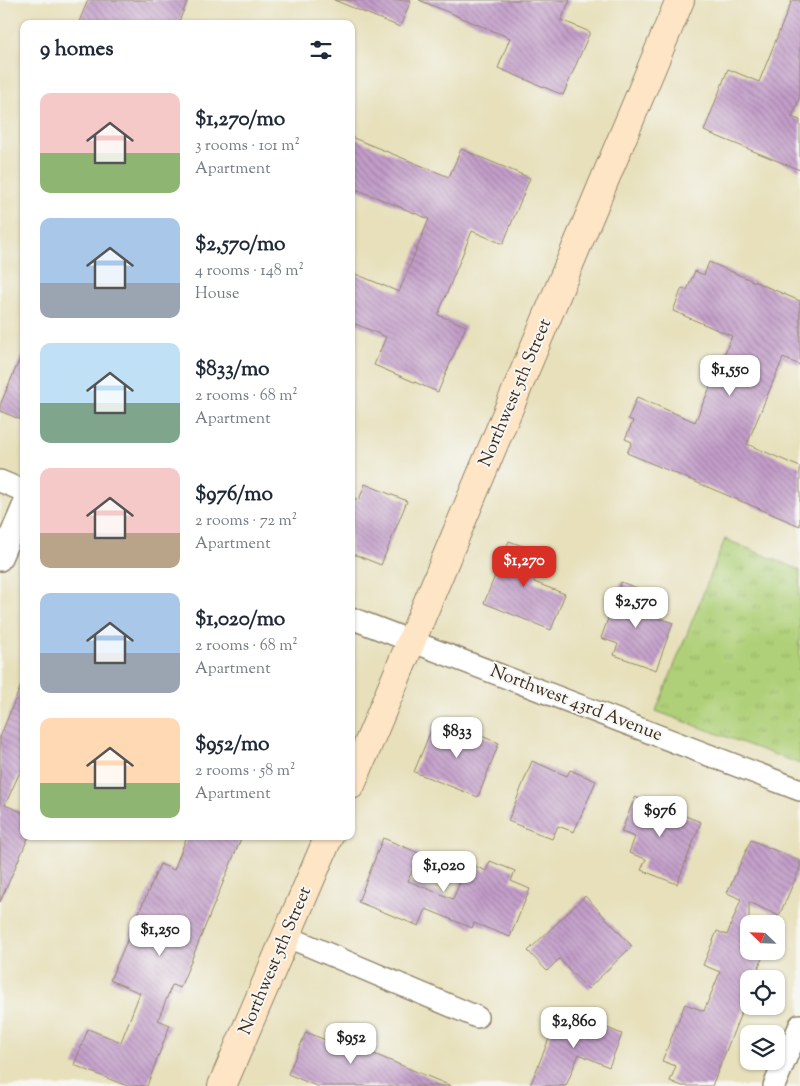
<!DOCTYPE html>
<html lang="en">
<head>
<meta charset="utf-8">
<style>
	:root { --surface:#fff; --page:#f6f6f7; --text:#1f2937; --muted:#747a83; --accent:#d93025 }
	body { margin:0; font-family:"Sorts Mill Goudy",serif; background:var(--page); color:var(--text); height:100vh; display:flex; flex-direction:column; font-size:19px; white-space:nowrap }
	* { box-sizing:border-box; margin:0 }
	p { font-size:16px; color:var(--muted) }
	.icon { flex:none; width:28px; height:28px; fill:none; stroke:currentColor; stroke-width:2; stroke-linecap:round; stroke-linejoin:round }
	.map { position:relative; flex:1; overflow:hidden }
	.panel { position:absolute; left:20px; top:20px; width:335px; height:820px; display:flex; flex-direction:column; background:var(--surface); border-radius:10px; box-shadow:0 1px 4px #0004 }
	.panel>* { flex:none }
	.needle { width:32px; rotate:293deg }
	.tools { position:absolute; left:740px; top:915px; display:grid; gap:10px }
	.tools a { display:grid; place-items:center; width:45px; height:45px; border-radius:10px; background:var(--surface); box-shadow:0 1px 4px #0004; font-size:25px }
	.price { position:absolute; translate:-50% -42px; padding:0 11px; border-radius:10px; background:#fff; color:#222; font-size:16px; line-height:32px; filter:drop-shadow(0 1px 2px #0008) }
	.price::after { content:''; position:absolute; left:50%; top:30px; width:15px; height:11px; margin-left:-8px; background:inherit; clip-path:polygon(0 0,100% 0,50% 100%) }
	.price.active { background:var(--accent); color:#fff }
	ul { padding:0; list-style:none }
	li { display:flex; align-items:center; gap:15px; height:125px; padding:0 20px }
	li span { display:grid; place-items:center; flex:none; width:140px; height:100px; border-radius:10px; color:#555 }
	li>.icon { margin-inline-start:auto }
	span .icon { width:60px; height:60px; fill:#fffc; stroke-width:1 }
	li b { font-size:21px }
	h2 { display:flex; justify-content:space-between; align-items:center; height:60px; padding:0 20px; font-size:21px }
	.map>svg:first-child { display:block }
	.park { fill:url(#park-tufts); stroke:#757d4b }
	.building { fill:url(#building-back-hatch) }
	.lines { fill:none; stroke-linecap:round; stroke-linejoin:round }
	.street-casing { stroke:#91856c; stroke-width:24 }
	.secondary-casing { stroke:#91856c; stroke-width:30 }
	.street { stroke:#fff; stroke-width:21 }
	.secondary { stroke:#fde5c5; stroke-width:28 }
	.labels { text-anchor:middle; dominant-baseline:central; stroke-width:4; stroke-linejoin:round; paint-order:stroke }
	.street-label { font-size:18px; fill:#3b2a1e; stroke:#f6f6f2 }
</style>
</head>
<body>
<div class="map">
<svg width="800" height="1086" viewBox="0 0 800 1086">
	<defs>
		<pattern id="park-tufts" width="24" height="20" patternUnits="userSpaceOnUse" patternTransform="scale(1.25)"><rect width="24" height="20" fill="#afd078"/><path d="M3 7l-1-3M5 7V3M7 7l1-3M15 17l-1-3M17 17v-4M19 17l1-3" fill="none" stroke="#97b367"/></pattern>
		<pattern id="building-back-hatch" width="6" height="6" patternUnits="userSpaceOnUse" patternTransform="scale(1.25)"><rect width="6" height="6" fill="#c29dc9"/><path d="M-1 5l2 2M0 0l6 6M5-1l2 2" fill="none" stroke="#9f80a3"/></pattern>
	</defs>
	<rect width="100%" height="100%" fill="#f6f6f2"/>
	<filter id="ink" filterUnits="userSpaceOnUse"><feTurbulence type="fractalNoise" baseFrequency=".02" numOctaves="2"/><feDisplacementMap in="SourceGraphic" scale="10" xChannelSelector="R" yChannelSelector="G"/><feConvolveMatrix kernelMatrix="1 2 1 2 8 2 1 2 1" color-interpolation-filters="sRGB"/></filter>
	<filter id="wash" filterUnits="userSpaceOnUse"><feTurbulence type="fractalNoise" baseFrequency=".0096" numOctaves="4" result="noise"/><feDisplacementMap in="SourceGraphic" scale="20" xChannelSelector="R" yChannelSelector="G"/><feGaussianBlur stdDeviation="1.12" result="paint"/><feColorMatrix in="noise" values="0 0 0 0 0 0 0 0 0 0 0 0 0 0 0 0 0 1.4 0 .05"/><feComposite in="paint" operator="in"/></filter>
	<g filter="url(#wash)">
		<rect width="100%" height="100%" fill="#e7e0bb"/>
		<path class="park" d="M 725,539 L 800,570 L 800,764 L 656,711 Z"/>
		<g id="blocks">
			<path class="building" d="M 88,0 L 188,0 L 178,24 L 78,24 Z
				M 334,0 L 411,0 L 400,27 Z
				M 419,0 L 570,0 L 561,20 L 590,32 L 563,95 L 498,68 L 510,38 Z
				M 792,0 L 800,0 L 800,97 L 792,117 L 800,120 L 800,170 L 704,131 L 728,69 L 759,82 Z
				M 351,137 L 449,177 L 461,149 L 530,178 L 503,244 L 472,231 L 438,315 L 466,326 L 438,392 L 374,365 L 386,337 L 351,322 L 351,272 L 399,292 L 429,219 L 351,187 Z
				M 709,262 L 800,301 L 800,365 L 783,358 L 747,444 L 800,467 L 800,526 L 627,453 L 632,442 L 625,439 L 633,421 L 628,419 L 637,397 L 695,422 L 732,336 L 673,311 L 682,288 L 687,290 L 695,271 L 704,275 Z
				M 24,349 L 24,421 L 0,411 L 0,405 Z
				M 365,484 L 407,501 L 381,565 L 351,553 L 351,497 L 359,500 Z
				M 509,541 L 544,554 L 534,582 L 565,594 L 551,630 L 484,603 Z
				M 621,582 L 645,591 L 638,610 L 673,623 L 656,670 L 614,655 L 618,644 L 601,638 Z
				M 23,680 L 24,763 L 5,805 L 24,813 L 24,836 L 29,836 L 0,902 L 0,737 Z
				M 434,723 L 469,737 L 471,732 L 499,743 L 478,797 L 414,772 Z
				M 532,761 L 567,776 L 570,770 L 596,781 L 574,832 L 558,826 L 552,839 L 508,821 Z
				M 635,797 L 701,822 L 677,884 L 641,870 L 646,859 L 629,853 L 635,837 L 621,832 Z
				M 187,836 L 242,836 L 180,988 L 172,985 L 158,1020 L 170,1025 L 147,1086 L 127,1086 L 74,1065 L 88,1029 L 121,1042 L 140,993 L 110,980 L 160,864 L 174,870 Z
				M 383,838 L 419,853 L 408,881 L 453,899 L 468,863 L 486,871 L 490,861 L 515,871 L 511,881 L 530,889 L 510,937 L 474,923 L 472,928 L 426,909 L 419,926 L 358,902 Z
				M 751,840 L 800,861 L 800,868 L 779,916 L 749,902 L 749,951 L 765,951 L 754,979 L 749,979 L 749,993 L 712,1086 L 682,1086 L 670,1081 L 676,1066 L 662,1061 L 685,1004 L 704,1011 L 720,972 L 703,965 L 717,931 L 727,935 L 741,899 L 727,893 Z
				M 585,896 L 632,946 L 588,989 L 559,959 L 547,971 L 528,951 Z
				M 561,1009 L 622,1034 L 609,1067 L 579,1054 L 566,1086 L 530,1086 Z
				M 347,1030 L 374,1042 L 369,1052 L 451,1086 L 316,1086 L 288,1074 L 306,1032 L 340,1046 Z"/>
		</g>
	</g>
	<g filter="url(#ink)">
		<use href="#blocks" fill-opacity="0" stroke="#91856c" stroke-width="1"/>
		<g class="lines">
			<g class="street-casing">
				<path id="street" d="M 0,481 L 24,491
					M 0,560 L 24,504
					M 351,618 L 800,790
					M 286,936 L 477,1017
					M 774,1086 L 800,1025"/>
			</g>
			<g class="secondary-casing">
				<path id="secondary" d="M 351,785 L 680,0
					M 222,1086 L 329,836"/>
			</g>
			<use href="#street" class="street"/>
			<use href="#secondary" class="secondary"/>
		</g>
	</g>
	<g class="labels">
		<g class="street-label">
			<text transform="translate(516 393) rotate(-67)">Northwest 5th Street</text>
			<text transform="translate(576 704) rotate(21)">Northwest 43rd Avenue</text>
			<text transform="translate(276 961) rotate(-67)">Northwest 5th Street</text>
		</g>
	</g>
</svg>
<div class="tools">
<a><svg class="needle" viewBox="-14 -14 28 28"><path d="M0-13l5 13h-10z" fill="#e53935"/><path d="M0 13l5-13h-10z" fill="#747a83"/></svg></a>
<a><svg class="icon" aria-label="locate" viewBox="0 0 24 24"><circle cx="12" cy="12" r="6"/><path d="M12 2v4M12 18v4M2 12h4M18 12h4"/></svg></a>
<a><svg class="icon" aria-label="layers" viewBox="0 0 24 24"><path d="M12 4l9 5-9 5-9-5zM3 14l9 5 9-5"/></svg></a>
</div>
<b class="price" style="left:730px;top:397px">$1,550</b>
<b class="price active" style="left:524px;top:588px">$1,270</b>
<b class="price" style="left:636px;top:629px">$2,570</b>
<b class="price" style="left:457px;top:759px">$833</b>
<b class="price" style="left:660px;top:838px">$976</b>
<b class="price" style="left:444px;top:893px">$1,020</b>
<b class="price" style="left:160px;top:957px">$1,250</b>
<b class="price" style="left:574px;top:1049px">$2,860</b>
<b class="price" style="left:351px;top:1065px">$952</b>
<section class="panel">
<h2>9 homes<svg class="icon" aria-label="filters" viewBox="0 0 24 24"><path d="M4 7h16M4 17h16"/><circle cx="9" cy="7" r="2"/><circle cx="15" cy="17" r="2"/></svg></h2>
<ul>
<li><span style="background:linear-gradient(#f6c9c9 60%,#8fb573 0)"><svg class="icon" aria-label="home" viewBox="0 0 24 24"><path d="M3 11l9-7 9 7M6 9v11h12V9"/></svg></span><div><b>$1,270/mo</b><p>3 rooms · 101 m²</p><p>Apartment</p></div></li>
<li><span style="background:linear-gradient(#a9c7e8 65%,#9aa5b1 0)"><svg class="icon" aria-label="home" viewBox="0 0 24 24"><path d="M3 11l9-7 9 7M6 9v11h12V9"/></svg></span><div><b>$2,570/mo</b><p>4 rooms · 148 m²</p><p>House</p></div></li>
<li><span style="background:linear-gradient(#bfe0f5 60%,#7fa58c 0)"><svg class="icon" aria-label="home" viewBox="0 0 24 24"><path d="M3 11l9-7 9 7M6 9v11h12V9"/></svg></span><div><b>$833/mo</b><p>2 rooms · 68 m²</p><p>Apartment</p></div></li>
<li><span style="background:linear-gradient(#f6c9c9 65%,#b9a48a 0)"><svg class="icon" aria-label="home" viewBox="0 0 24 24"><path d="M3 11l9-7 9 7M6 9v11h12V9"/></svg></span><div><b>$976/mo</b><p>2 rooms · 72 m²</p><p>Apartment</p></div></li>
<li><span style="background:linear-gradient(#a9c7e8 60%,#9aa5b1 0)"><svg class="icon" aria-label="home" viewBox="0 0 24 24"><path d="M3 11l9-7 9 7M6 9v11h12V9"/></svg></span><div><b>$1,020/mo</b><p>2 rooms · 68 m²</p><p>Apartment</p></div></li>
<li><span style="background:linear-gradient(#ffd9b3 65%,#8fb573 0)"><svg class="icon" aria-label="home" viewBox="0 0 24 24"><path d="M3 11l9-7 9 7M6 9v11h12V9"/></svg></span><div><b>$952/mo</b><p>2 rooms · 58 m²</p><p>Apartment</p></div></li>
</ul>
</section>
</div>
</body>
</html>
